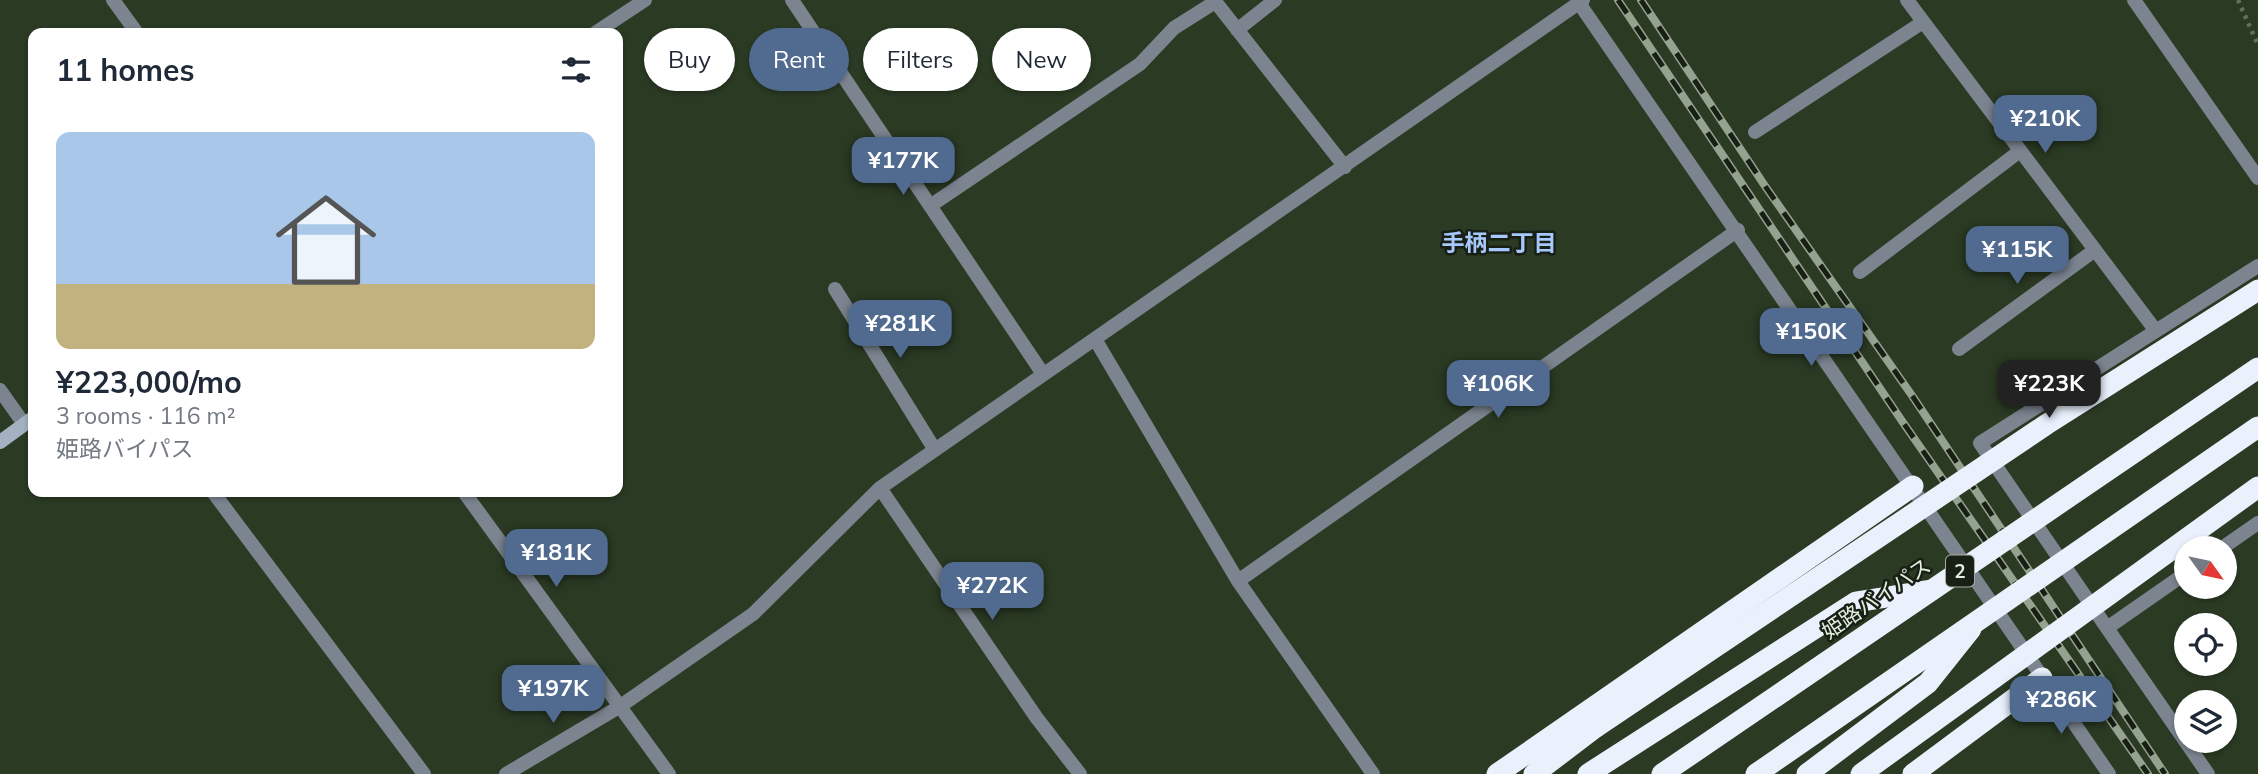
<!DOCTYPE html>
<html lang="en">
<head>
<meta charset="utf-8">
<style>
	:root { --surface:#fff; --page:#f6f6f7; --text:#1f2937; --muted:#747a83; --accent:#506a90 }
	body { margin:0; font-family:Mulish,"Noto Sans JP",sans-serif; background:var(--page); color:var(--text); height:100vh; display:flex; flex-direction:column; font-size:26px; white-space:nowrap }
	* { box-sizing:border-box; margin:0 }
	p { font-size:23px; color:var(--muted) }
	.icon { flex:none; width:38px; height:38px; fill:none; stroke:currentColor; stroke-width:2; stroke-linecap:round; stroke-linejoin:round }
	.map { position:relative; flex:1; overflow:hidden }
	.sheet { position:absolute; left:28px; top:28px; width:595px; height:469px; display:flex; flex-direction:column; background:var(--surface); border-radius:14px; box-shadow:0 2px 5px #0004 }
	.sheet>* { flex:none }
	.guide { position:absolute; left:644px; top:28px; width:665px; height:63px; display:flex; gap:14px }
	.needle { width:46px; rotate:123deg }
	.buttons { position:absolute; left:2174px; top:536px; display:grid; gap:14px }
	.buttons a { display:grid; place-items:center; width:63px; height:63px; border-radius:50%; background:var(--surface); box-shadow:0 2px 5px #0004; font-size:35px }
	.price { position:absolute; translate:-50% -60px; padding:0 16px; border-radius:14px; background:var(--accent); color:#fff; font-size:23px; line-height:46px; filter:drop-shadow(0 2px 4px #0008) }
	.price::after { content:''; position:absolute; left:50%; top:42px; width:21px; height:16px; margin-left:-10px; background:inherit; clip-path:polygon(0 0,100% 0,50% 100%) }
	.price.selected { background:#222; color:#fff }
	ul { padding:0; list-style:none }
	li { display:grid; align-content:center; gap:14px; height:371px; padding:0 28px }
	li span { display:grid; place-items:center; height:217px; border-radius:14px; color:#555 }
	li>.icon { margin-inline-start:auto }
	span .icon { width:126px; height:126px; fill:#fffc; stroke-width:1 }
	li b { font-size:30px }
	h2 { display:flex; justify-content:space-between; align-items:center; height:84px; padding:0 28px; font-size:30px }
	.pill { padding:0 24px; border-radius:32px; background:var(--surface); box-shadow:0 2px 5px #0004; font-size:24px; line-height:63px }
	.pill.selected { background:var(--accent); color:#fff }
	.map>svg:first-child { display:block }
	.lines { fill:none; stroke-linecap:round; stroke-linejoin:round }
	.path { stroke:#62715c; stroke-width:4.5; stroke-dasharray:3.5 5; stroke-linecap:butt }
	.street { stroke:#7c8490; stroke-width:14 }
	.secondary { stroke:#a4b1c3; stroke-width:14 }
	.highway { stroke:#eaf1fd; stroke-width:21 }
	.rail-casing { stroke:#94a28f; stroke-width:8 }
	.rail { stroke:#181f15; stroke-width:5; stroke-dasharray:16; stroke-linecap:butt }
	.highway-bridge { stroke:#eaf1fd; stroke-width:21 }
	.labels { text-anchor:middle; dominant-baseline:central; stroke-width:5; stroke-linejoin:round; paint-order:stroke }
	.shield { fill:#181f15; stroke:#a5aea1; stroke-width:2 }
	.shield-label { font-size:19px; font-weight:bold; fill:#e1ecdd }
	.street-label { font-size:21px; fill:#e1ecdd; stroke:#181f15 }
	.neighbourhood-label { font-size:23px; font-weight:bold; fill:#a7c8fb; stroke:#181f15 }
</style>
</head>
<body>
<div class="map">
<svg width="2258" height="774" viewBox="0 0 2258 774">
	<rect width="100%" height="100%" fill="#2a3a23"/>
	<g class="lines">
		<path class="path" d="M 2238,0 L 2258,45"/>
		<path class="street" d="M 113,0 L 137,33
			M 792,0 L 1043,374
			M 1214,0 L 1345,167
			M 1907,0 L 2156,331
			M 2134,0 L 2258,178
			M 1579,3 L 2109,774
			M 1237,30 L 1275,0
			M 595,33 L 645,0
			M 1755,132 L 1923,22
			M 930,206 L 1140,64 L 1174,28 L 1215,2
			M 1860,272 L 2020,151
			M 835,289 L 935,450
			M 1095,339 L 1238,581 L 1373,774
			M 1959,349 L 2095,250
			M 0,390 L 24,424
			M 880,488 L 1036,717 L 1080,774
			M 213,492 L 424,774
			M 464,492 L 669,774
			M 2222,548 L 2258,523
			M 2186,573 L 2107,628 L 2208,774
			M 1238,581 L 1738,230
			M 2107,628 L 1980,443 L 2258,266
			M 506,774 L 619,707 L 753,614 L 880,488 L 1583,0"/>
		<path class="secondary" d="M 0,442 L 33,418"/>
		<path class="highway" d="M 1497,774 L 1913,486
			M 1534,774 L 1596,727
			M 1588,774 L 1856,602 L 1931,590
			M 1807,774 L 1928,683 L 1971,629
			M 1913,774 L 2042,678"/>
		<g class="rail-casing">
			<path id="rail" d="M 1618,0 L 1902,421 L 2148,774
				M 1641,0 L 1765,186 L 1913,397 L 2165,774"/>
		</g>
		<use href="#rail" class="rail"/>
		<path class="highway-bridge" d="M 1596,727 L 2047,424 L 2258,290
			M 1662,774 L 2258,368
			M 1756,774 L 2258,427
			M 1861,774 L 2258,487"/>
	</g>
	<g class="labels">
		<rect class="shield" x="1946" y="555.5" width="28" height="31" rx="5"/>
		<g class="shield-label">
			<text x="1960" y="571">2</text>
		</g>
		<g class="street-label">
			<text transform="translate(1876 598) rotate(-34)">姫路バイパス</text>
		</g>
		<g class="neighbourhood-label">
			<text x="1499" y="242">手柄二丁目</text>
		</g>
	</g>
</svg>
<div class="buttons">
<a><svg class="needle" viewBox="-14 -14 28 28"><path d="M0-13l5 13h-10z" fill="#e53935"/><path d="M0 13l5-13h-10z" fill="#747a83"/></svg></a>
<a><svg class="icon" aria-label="locate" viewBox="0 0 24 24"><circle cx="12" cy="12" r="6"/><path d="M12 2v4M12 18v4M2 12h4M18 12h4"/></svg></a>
<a><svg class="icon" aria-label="layers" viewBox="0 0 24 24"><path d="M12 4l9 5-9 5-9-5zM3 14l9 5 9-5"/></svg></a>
</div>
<b class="price" style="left:2045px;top:155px">¥210K</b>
<b class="price" style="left:903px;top:197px">¥177K</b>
<b class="price" style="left:2017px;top:286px">¥115K</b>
<b class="price" style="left:900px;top:360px">¥281K</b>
<b class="price" style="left:1811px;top:368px">¥150K</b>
<b class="price" style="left:1498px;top:420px">¥106K</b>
<b class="price selected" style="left:2049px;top:420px">¥223K</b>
<b class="price" style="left:556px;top:589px">¥181K</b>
<b class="price" style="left:992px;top:622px">¥272K</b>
<b class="price" style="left:553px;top:725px">¥197K</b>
<b class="price" style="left:2061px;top:736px">¥286K</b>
<div class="guide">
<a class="pill">Buy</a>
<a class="pill selected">Rent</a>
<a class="pill">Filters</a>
<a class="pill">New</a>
</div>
<section class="sheet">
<h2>11 homes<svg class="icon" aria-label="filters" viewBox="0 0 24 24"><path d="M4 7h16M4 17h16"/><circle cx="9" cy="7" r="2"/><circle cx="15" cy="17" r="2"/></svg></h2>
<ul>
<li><span style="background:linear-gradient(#a9c7e8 70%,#c2b280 0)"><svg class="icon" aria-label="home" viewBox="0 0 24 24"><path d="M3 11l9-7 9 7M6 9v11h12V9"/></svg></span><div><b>¥223,000/mo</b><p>3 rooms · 116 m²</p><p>姫路バイパス</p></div></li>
</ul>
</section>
</div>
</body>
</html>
